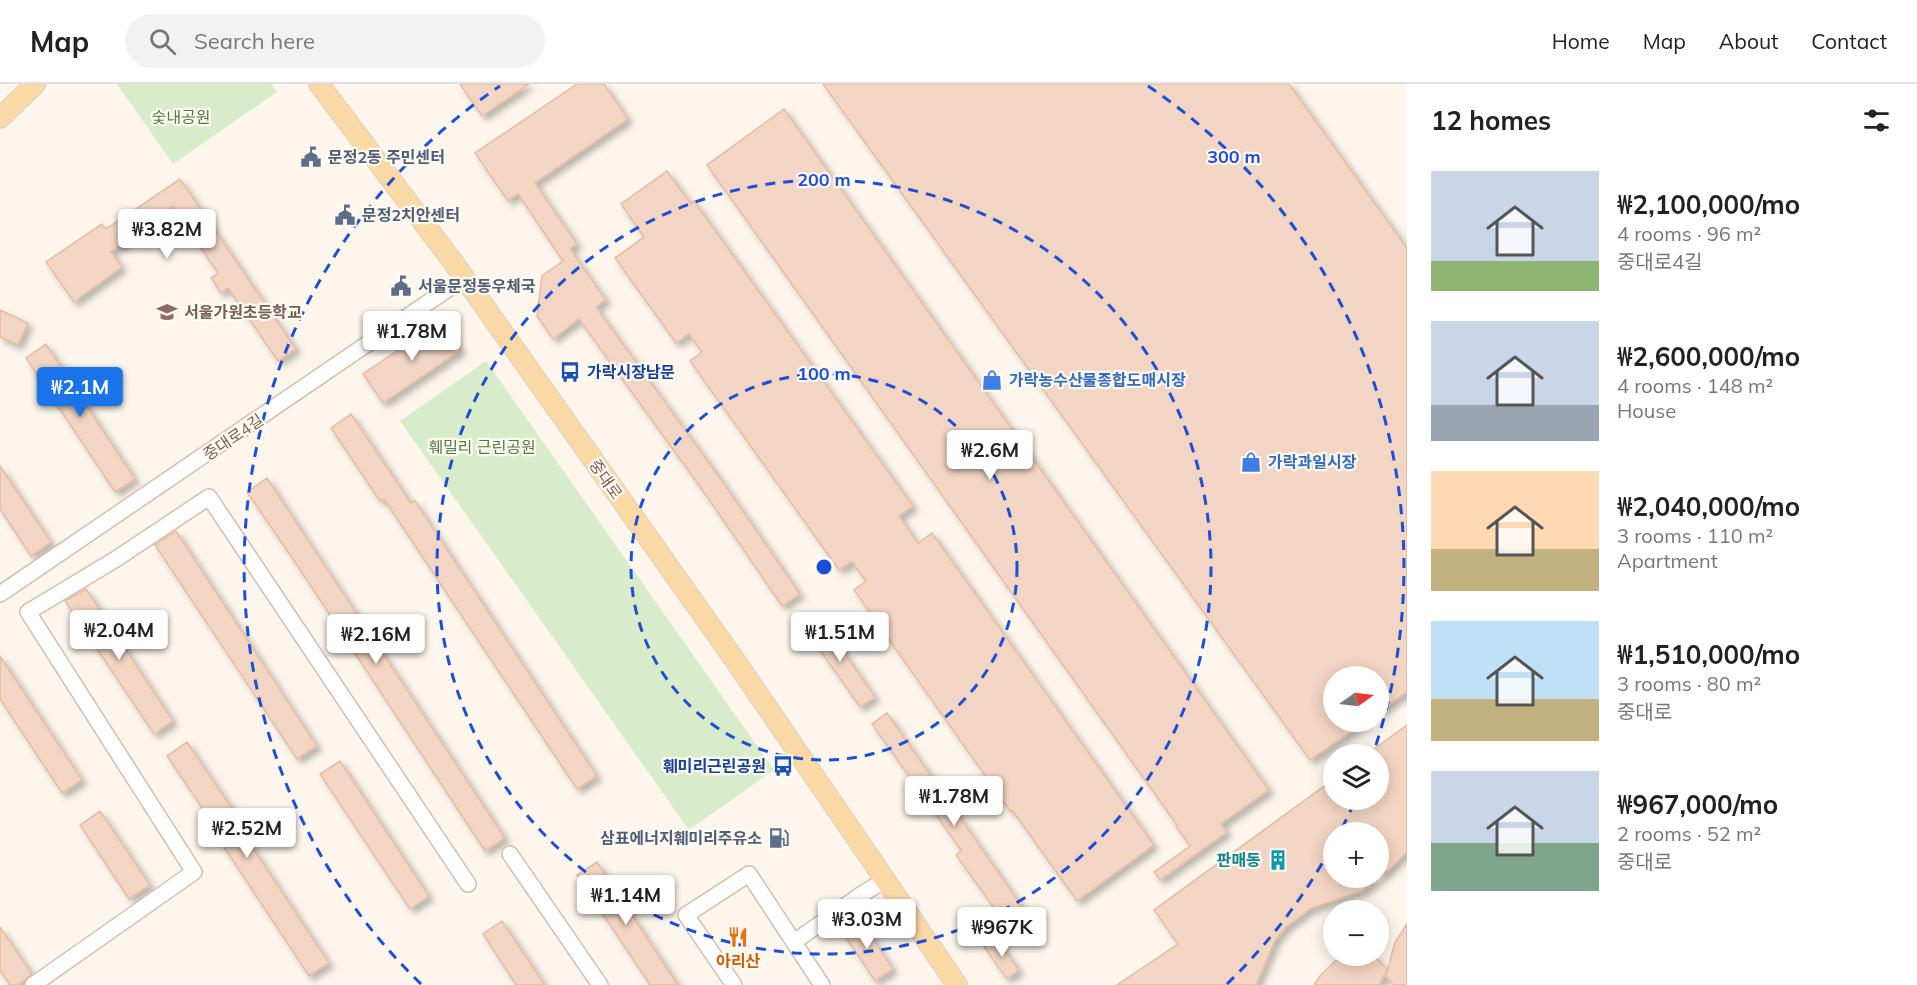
<!DOCTYPE html>
<html lang="en">
<head>
<meta charset="utf-8">
<style>
	:root { --surface:#fff; --page:#f2f2f2; --text:#222; --muted:#767676; --line:#e0e0e0; --accent:#1a73e8 }
	body { margin:0; font-family:Mulish,"Noto Sans KR",sans-serif; background:var(--page); color:var(--text); height:100vh; display:flex; flex-direction:column; font-size:22px; white-space:nowrap }
	* { box-sizing:border-box; margin:0 }
	p { font-size:20px; color:var(--muted) }
	.icon { flex:none; width:33px; height:33px; fill:none; stroke:currentColor; stroke-width:2; stroke-linecap:round; stroke-linejoin:round }
	.map { position:relative; flex:1; overflow:hidden }
	.side { display:flex; flex-direction:column; background:var(--surface); width:510px }
	.side>* { flex:none }
	.needle { width:39px; rotate:76deg }
	.buttons { position:absolute; left:1323px; top:582px; display:grid; gap:12px }
	.buttons a { display:grid; place-items:center; width:66px; height:66px; border-radius:50%; background:var(--surface); box-shadow:0 3px 15px #0003; font-size:30px }
	.price { position:absolute; translate:-50% -51px; padding:0 14px; border-radius:6px; background:#fff; color:#222; font-size:20px; line-height:39px; filter:drop-shadow(0 2px 3px #0008) }
	.price::after { content:''; position:absolute; left:50%; top:36px; width:18px; height:14px; margin-left:-9px; background:inherit; clip-path:polygon(0 0,100% 0,50% 100%) }
	.price.on { background:var(--accent); color:#fff }
	ul { padding:0; list-style:none }
	li { display:flex; align-items:center; gap:18px; height:150px; padding:0 24px }
	li span { display:grid; place-items:center; flex:none; width:168px; height:120px; border-radius:0px; color:#555 }
	li>.icon { margin-inline-start:auto }
	span .icon { width:72px; height:72px; fill:#fffc; stroke-width:1 }
	li b { font-size:26px }
	h2 { display:flex; justify-content:space-between; align-items:center; height:72px; padding:0 24px; font-size:26px }
	header { display:flex; align-items:center; gap:36px; box-sizing:border-box; height:84px; padding:0 30px; background:var(--surface); border-bottom:2px solid var(--line) }
	header strong { font-size:28px }
	nav { display:flex; gap:33px; margin-inline-start:auto; font-size:21px }
	.search { width:420px; height:54px; background:var(--page); display:flex; align-items:center; gap:15px; box-sizing:border-box; padding:0 21px; border-radius:33px; color:var(--muted); font-size:22px }
	main { display:flex; flex:1; min-height:0 }
	.map>svg:first-child { display:block }
	.green { fill:#d8ecc9 }
	.building { fill:#f3d5c3; stroke:#e6bba3; stroke-width:1.5; fill-rule:evenodd; filter:url(#shadow) }
	.lines { fill:none; stroke-linecap:round; stroke-linejoin:round }
	.minor-casing { stroke:#d1beb0; stroke-width:18 }
	.major-casing { stroke:#dad1cd; stroke-width:22 }
	.minor { stroke:#fff; stroke-width:15 }
	.major { stroke:#fbd9a5; stroke-width:20 }
	.ring { fill:none; stroke:#1d4ed8; stroke-width:3; stroke-dasharray:10 8 }
	.labels { text-anchor:middle; dominant-baseline:central; stroke-width:4.5; stroke-linejoin:round; paint-order:stroke }
	.park-label { font-size:16px; fill:#537a41; stroke:#fffaf3 }
	.service-label { font-size:16px; font-weight:bold; fill:#4e5e75; stroke:#fffaf3; text-anchor:start }
	.education-label { font-size:16px; font-weight:bold; fill:#785e54; stroke:#fffaf3; text-anchor:start }
	.transit-label { font-size:16px; font-weight:bold; fill:#164399; stroke:#fffaf3; text-anchor:start }
	.shop-label { font-size:16px; font-weight:bold; fill:#366cbe; stroke:#fffaf3; text-anchor:start }
	.street-label { font-size:16px; fill:#7a5c4d; stroke:#fffaf3 }
	.culture-label { font-size:16px; font-weight:bold; fill:#0d838f; stroke:#fffaf3; text-anchor:end }
	.food-label { font-size:16px; font-weight:bold; fill:#c56008; stroke:#fffaf3 }
	.centre { fill:#1d4ed8; stroke:#fffaf3; stroke-width:3 }
	.ring-label { font-size:18px; text-anchor:middle; font-weight:bold; fill:#1d4ed8; stroke:#fffaf3; stroke-width:4.5; stroke-linejoin:round; paint-order:stroke }
</style>
</head>
<body>
<header>
<strong>Map</strong>
<div class="search"><svg class="icon" aria-label="search" viewBox="0 0 24 24"><circle cx="10" cy="10" r="6"/><path d="M15 15l6 6"/></svg>Search here</div>
<nav><a>Home</a><a>Map</a><a>About</a><a>Contact</a></nav>
</header>
<main>
<div class="map">
<svg width="1407" height="901" viewBox="0 0 1407 901">
	<defs>
		<filter id="shadow"><feDropShadow dx="4.5" dy="4.5" stdDeviation="3" flood-color="#0004"/></filter>
	</defs>
	<rect width="100%" height="100%" fill="#fdf6ec"/>
	<path class="green" d="M 117,0 L 271,0 L 277,8 L 173,80 Z
		M 486,277 L 774,686 L 689,746 L 400,337 Z"/>
	<path class="building" d="M 460,0 L 529,0 L 482,32 Z
		M 577,0 L 604,0 L 628,35 L 535,99 L 577,160 L 570,165 L 606,216 L 596,223 L 725,401 L 800,510 L 782,522 L 708,414 L 579,235 L 553,255 L 537,232 L 542,192 L 563,177 L 518,110 L 508,117 L 475,69 Z
		M 823,0 L 1289,0 L 1407,164 L 1407,608 L 1378,628 L 1378,592 L 1334,592 L 1334,638 L 1365,638 L 1310,676 Z
		M 784,25 L 1269,706 L 1221,740 L 1227,748 L 1160,796 L 1154,788 L 1190,762 L 1176,742 L 1177,741 L 707,81 Z
		M 667,87 L 691,120 L 694,117 L 913,422 L 899,432 L 918,459 L 932,449 L 1154,761 L 1077,817 L 1012,726 L 1010,727 L 854,506 L 866,497 L 852,478 L 839,486 L 690,277 L 702,268 L 689,250 L 676,259 L 615,174 L 644,153 L 621,120 Z
		M 180,95 L 296,265 L 278,277 L 228,204 L 221,209 L 211,194 L 218,189 L 173,123 L 111,168 L 122,183 L 74,218 L 46,178 L 102,140 L 106,145 Z
		M 0,226 L 28,239 L 18,261 L 0,253 Z
		M 441,237 L 461,266 L 383,319 L 363,290 Z
		M 46,260 L 135,395 L 115,408 L 26,274 Z
		M 351,330 L 411,419 L 415,417 L 597,692 L 577,705 L 384,415 L 380,417 L 331,344 Z
		M 0,382 L 51,458 L 31,472 L 0,425 Z
		M 267,394 L 505,754 L 485,767 L 297,481 L 247,408 Z
		M 176,447 L 317,662 L 297,675 L 155,461 Z
		M 86,505 L 173,637 L 154,650 L 65,517 Z
		M 820,534 L 875,613 L 860,623 L 805,545 Z
		M 0,572 L 82,696 L 62,709 L 0,615 Z
		M 887,629 L 1028,831 L 1009,845 L 956,771 L 961,766 L 872,640 Z
		M 1407,641 L 1407,768 L 1391,784 L 1362,807 L 1312,824 L 1286,843 L 1275,857 L 1256,901 L 1117,901 L 1178,860 L 1154,826 L 1334,695 L 1334,716 L 1378,716 L 1378,670 L 1367,670 ZM 1334,748 L 1378,748 L 1378,794 L 1334,794 Z
		M 187,658 L 237,732 L 233,734 L 329,879 L 309,892 L 220,757 L 223,755 L 167,672 Z
		M 340,677 L 429,812 L 410,825 L 320,690 Z
		M 100,727 L 150,801 L 129,815 L 80,741 Z
		M 597,778 L 678,901 L 650,901 L 577,791 Z
		M 859,834 L 893,885 L 875,897 L 841,846 Z
		M 502,837 L 545,901 L 516,901 L 483,850 Z
		M 1407,840 L 1407,901 L 1393,901 L 1386,892 L 1395,858 Z
		M 0,843 L 32,890 L 18,901 L 10,901 L 0,886 Z
		M 996,854 L 1019,886 L 1007,895 L 984,863 Z
		M 1344,872 L 1374,872 L 1387,886 L 1379,901 L 1314,901 L 1320,892 L 1335,877 Z"/>
	<g class="lines">
		<g class="minor-casing">
			<path id="minor" d="M 0,510 L 464,194
				M 510,770 L 600,901
				M 794,858 L 859,812 L 885,796
				M 33,901 L 194,788 L 28,528 L 116,475 L 209,413 L 468,800
				M 734,901 L 686,831 L 749,790 L 822,901"/>
		</g>
		<g class="major-casing">
			<path id="major" d="M 319,0 L 453,178 L 734,575 L 957,901
				M 0,34 L 35,0"/>
		</g>
		<use href="#minor" class="minor"/>
		<use href="#major" class="major"/>
	</g>
	<g class="ring">
		<circle cx="824" cy="483" r="193"/>
		<circle cx="824" cy="483" r="387"/>
		<path d="M1354 719A580 580 0 0 1 1341 746M1331 764A580 580 0 0 1 1227 900M421 900A580 580 0 0 1 500 2M1148 2A580 580 0 0 1 1374 667"/>
	</g>
	<defs>
		<g id="civic-bare" transform="scale(1.62)"><path d="M-.6-6.5H3V-4.5H.6V-3L4-1V1h2V6H-6V1h2V-1L-.6-3ZM-1.2 2.5V6h2.4V2.5Z" fill="#5c6f8a" stroke="#fffaf3" stroke-width="2.5" paint-order="stroke"/></g>
		<g id="school-bare" transform="scale(1.62)"><path d="M0-5L7-2L0 1L-7-2ZM-4 1L0 2.5L4 1V4Q0 6-4 4Z" fill="#8d6e63" stroke="#fffaf3" stroke-width="2.5" paint-order="stroke"/></g>
		<g id="bus-bare" transform="scale(1.62)"><path d="M-5-6H5V4H4V6H2V4H-2V6H-4V4H-5ZM-3.5-4V0h7V-4ZM-3.5 1.2v1.5H-2V1.2ZM2 1.2v1.5H3.5V1.2Z" fill="#1a4fb4" stroke="#fffaf3" stroke-width="2.5" paint-order="stroke"/></g>
		<g id="shop-bare" transform="scale(1.62)"><path d="M-5-2.5h2.3a2.7 3.5 0 0 1 5.4 0H5L5.5 6h-11ZM-1.5-2.5h3a1.5 2.3 0 0 0-3 0Z" fill="#3f7fe0" stroke="#fffaf3" stroke-width="2.5" paint-order="stroke"/></g>
		<g id="fuel-bare" transform="scale(1.62)"><path d="M-5.5-6h7V0h2V4h1.3V-2.5L3-4.5l.8-.8L6-3V5H2.5V1h-1V6h-7ZM-4.2-4.7v3.2H.2V-4.7Z" fill="#5c6f8a" stroke="#fffaf3" stroke-width="2.5" paint-order="stroke"/></g>
		<g id="building-bare" transform="scale(1.62)"><path d="M-4-6H4V6H1V3H-1V6H-4ZM-2.5-4.3h1.7v1.8h-1.7ZM.8-4.3h1.7v1.8H.8ZM-2.5-1h1.7V.8h-1.7ZM.8-1h1.7V.8H.8Z" fill="#0f9aa8" stroke="#fffaf3" stroke-width="2.5" paint-order="stroke"/></g>
		<g id="restaurant-bare" transform="scale(1.62)"><path d="M-5-6h1v4h1v-4h1v4h1v-4h1v5L-1.5 .5V6h-2V.5L-5-1ZM5-6V6H3V1.5H1.5Q1.5-4 5-6Z" fill="#e8710a" stroke="#fffaf3" stroke-width="2.5" paint-order="stroke"/></g>
	</defs>
	<g fill-rule="evenodd">
		<use href="#civic-bare" x="311" y="73"/>
		<use href="#civic-bare" x="345" y="131"/>
		<use href="#civic-bare" x="401" y="202"/>
		<use href="#school-bare" x="167" y="228"/>
		<use href="#bus-bare" x="570" y="288"/>
		<use href="#shop-bare" x="992" y="296"/>
		<use href="#shop-bare" x="1251" y="378"/>
		<use href="#bus-bare" x="783" y="682"/>
		<use href="#fuel-bare" x="779" y="754"/>
		<use href="#building-bare" x="1278" y="776"/>
		<use href="#restaurant-bare" x="738" y="853"/>
	</g>
	<g class="labels">
		<g class="park-label">
			<text x="181" y="33">숯내공원</text>
			<text x="482" y="363">훼밀리 근린공원</text>
		</g>
		<g class="service-label">
			<text x="328" y="73">문정2동 주민센터</text>
			<text x="362" y="131">문정2치안센터</text>
			<text x="418" y="202">서울문정동우체국</text>
			<text x="762" y="754" text-anchor="end">삼표에너지훼미리주유소</text>
		</g>
		<g class="education-label">
			<text x="184" y="228">서울가원초등학교</text>
		</g>
		<g class="transit-label">
			<text x="587" y="288">가락시장남문</text>
			<text x="766" y="682" text-anchor="end">훼미리근린공원</text>
		</g>
		<g class="shop-label">
			<text x="1009" y="296">가락농수산물종합도매시장</text>
			<text x="1268" y="378">가락과일시장</text>
		</g>
		<g class="street-label">
			<text transform="translate(233 353) rotate(-34)">중대로4길</text>
			<text transform="translate(606 395) rotate(55)">중대로</text>
		</g>
		<g class="culture-label">
			<text x="1261" y="776">판매동</text>
		</g>
		<g class="food-label">
			<text x="738" y="877">아리산</text>
		</g>
	</g>
	<circle cx="824" cy="483" r="9" class="centre"/>
	<g class="ring-label">
		<text x="1234" y="79">300 m</text>
		<text x="824" y="102">200 m</text>
		<text x="824" y="296">100 m</text>
	</g>
</svg>
<div class="buttons">
<a><svg class="needle" viewBox="-14 -14 28 28"><path d="M0-13l5 13h-10z" fill="#e53935"/><path d="M0 13l5-13h-10z" fill="#767676"/></svg></a>
<a><svg class="icon" aria-label="layers" viewBox="0 0 24 24"><path d="M12 4l9 5-9 5-9-5zM3 14l9 5 9-5"/></svg></a>
<a>+</a>
<a>−</a>
</div>
<b class="price" style="left:167px;top:176px">₩3.82M</b>
<b class="price" style="left:412px;top:278px">₩1.78M</b>
<b class="price on" style="left:80px;top:334px">₩2.1M</b>
<b class="price" style="left:990px;top:397px">₩2.6M</b>
<b class="price" style="left:119px;top:577px">₩2.04M</b>
<b class="price" style="left:840px;top:579px">₩1.51M</b>
<b class="price" style="left:376px;top:581px">₩2.16M</b>
<b class="price" style="left:954px;top:743px">₩1.78M</b>
<b class="price" style="left:247px;top:775px">₩2.52M</b>
<b class="price" style="left:626px;top:842px">₩1.14M</b>
<b class="price" style="left:867px;top:866px">₩3.03M</b>
<b class="price" style="left:1002px;top:874px">₩967K</b>
</div>
<section class="side">
<h2>12 homes<svg class="icon" aria-label="filters" viewBox="0 0 24 24"><path d="M4 7h16M4 17h16"/><circle cx="9" cy="7" r="2"/><circle cx="15" cy="17" r="2"/></svg></h2>
<ul>
<li><span style="background:linear-gradient(#c9d6e8 75%,#8fb573 0)"><svg class="icon" aria-label="home" viewBox="0 0 24 24"><path d="M3 11l9-7 9 7M6 9v11h12V9"/></svg></span><div><b>₩2,100,000/mo</b><p>4 rooms · 96 m²</p><p>중대로4길</p></div></li>
<li><span style="background:linear-gradient(#c9d6e8 70%,#9aa5b1 0)"><svg class="icon" aria-label="home" viewBox="0 0 24 24"><path d="M3 11l9-7 9 7M6 9v11h12V9"/></svg></span><div><b>₩2,600,000/mo</b><p>4 rooms · 148 m²</p><p>House</p></div></li>
<li><span style="background:linear-gradient(#ffd9b3 65%,#c2b280 0)"><svg class="icon" aria-label="home" viewBox="0 0 24 24"><path d="M3 11l9-7 9 7M6 9v11h12V9"/></svg></span><div><b>₩2,040,000/mo</b><p>3 rooms · 110 m²</p><p>Apartment</p></div></li>
<li><span style="background:linear-gradient(#bfe0f5 65%,#c2b280 0)"><svg class="icon" aria-label="home" viewBox="0 0 24 24"><path d="M3 11l9-7 9 7M6 9v11h12V9"/></svg></span><div><b>₩1,510,000/mo</b><p>3 rooms · 80 m²</p><p>중대로</p></div></li>
<li><span style="background:linear-gradient(#c9d6e8 60%,#7fa58c 0)"><svg class="icon" aria-label="home" viewBox="0 0 24 24"><path d="M3 11l9-7 9 7M6 9v11h12V9"/></svg></span><div><b>₩967,000/mo</b><p>2 rooms · 52 m²</p><p>중대로</p></div></li>
</ul>
</section>
</main>
</body>
</html>
